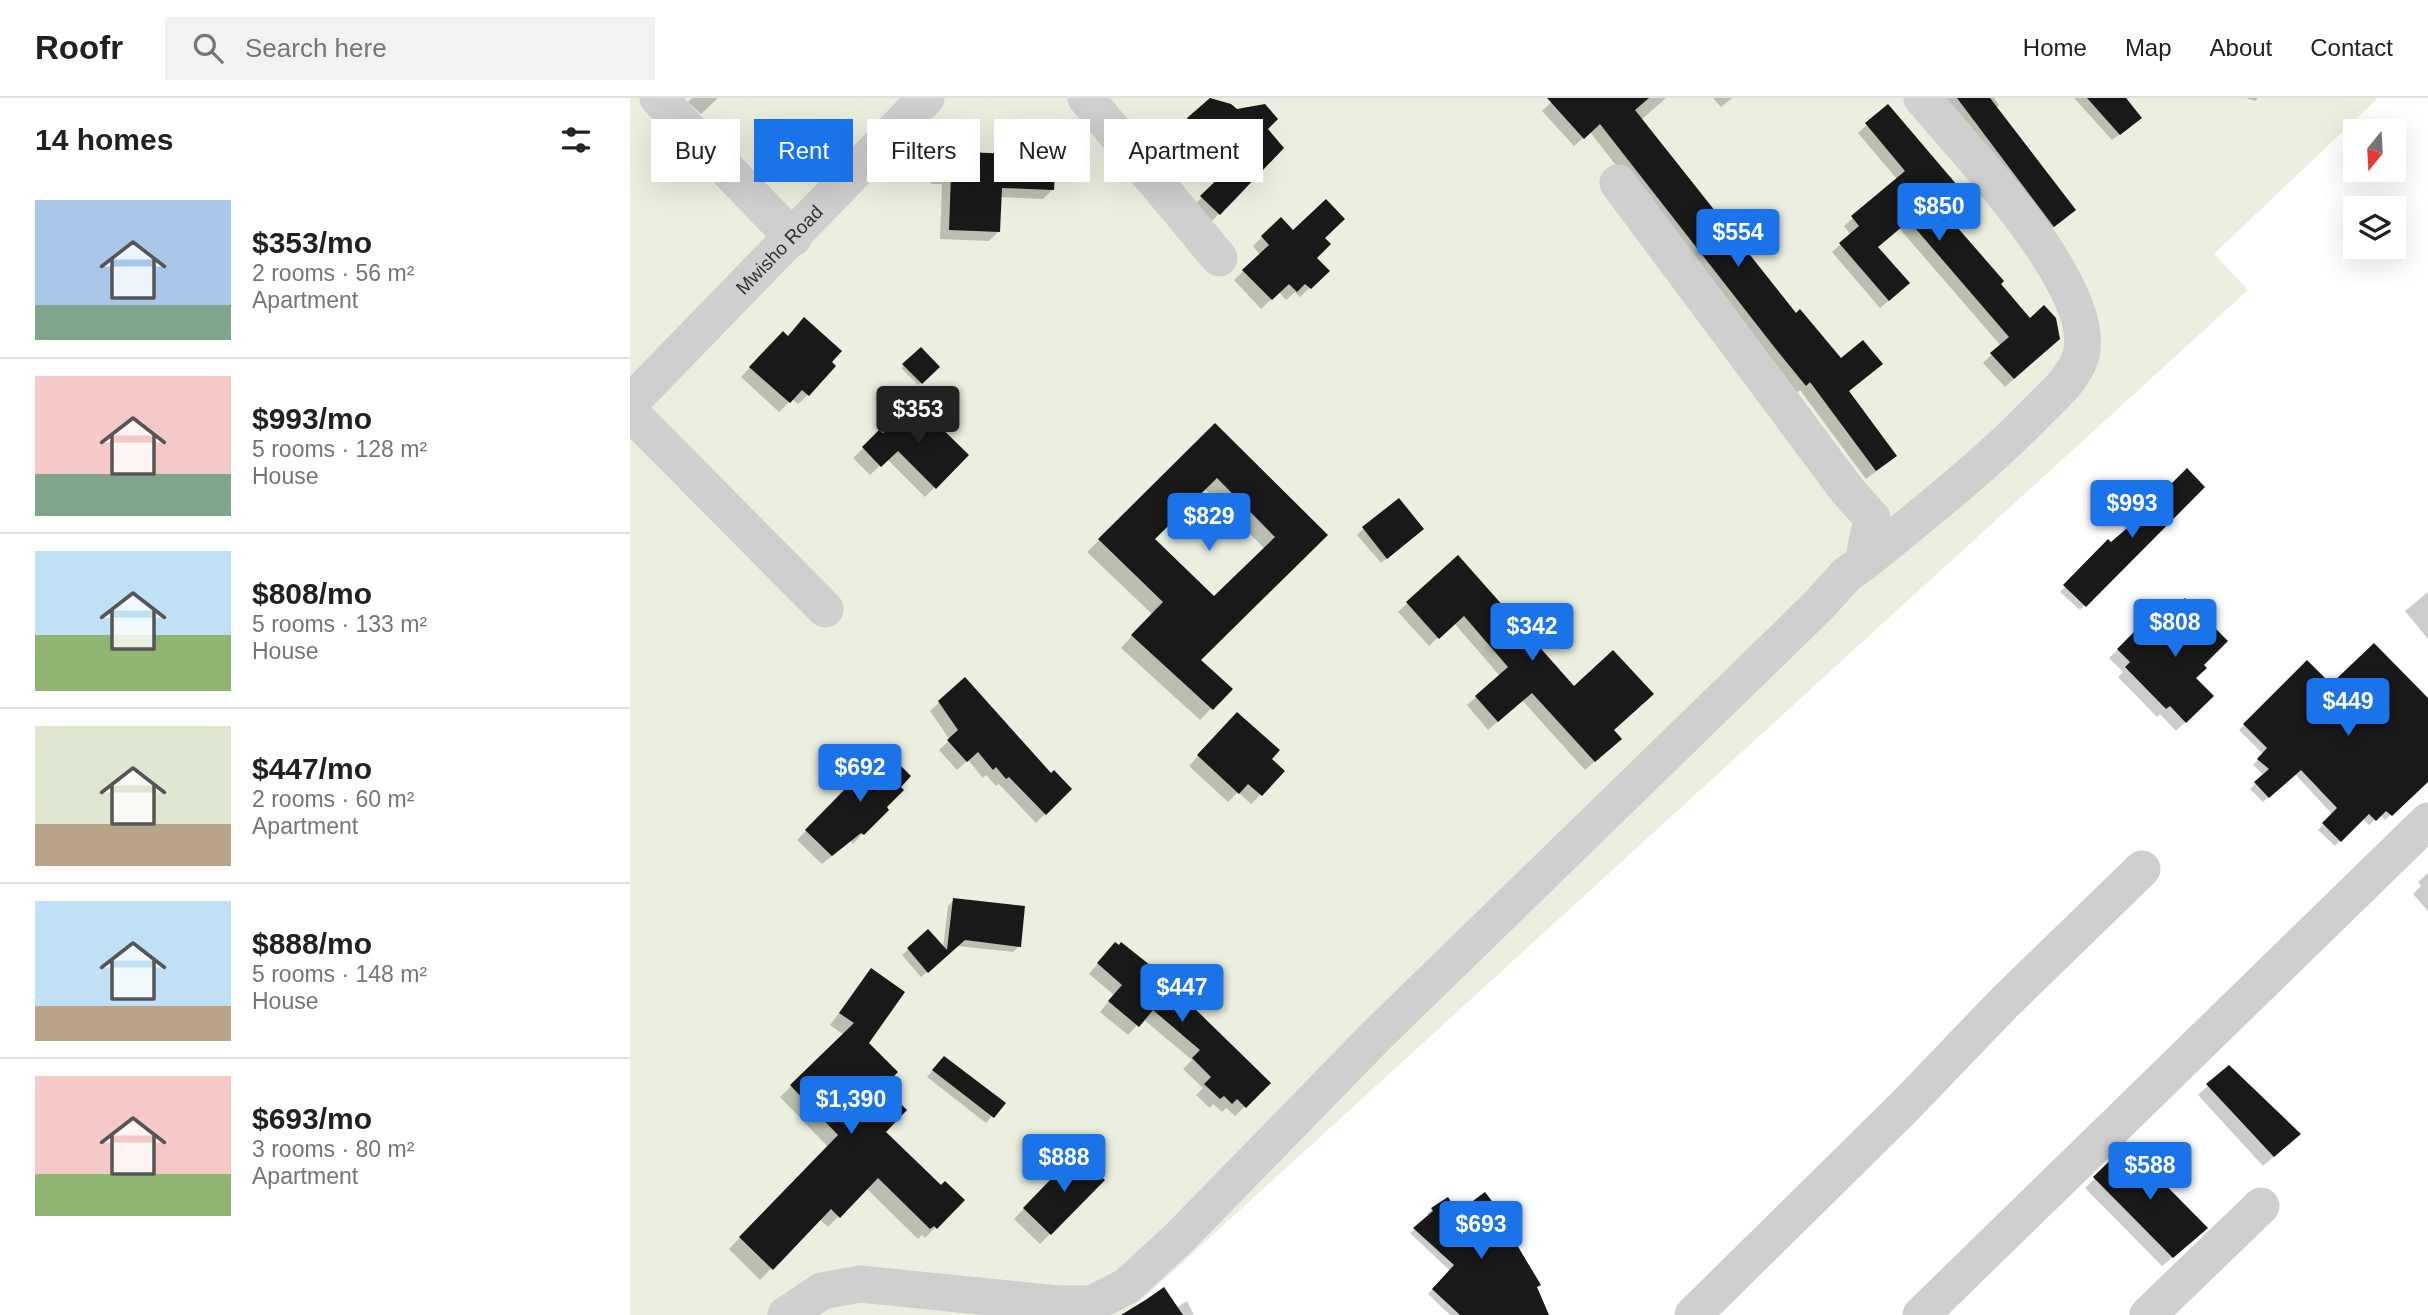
<!DOCTYPE html>
<html lang="en">
<head>
<meta charset="utf-8">
<style>
	:root { --surface:#fff; --page:#f2f2f2; --text:#202124; --muted:#757577; --line:#e0e0e0; --accent:#1a73e8 }
	body { margin:0; font-family:Helvetica,sans-serif; background:var(--page); color:var(--text); height:100vh; display:flex; flex-direction:column; font-size:26px; white-space:nowrap }
	* { box-sizing:border-box; margin:0 }
	p { font-size:23px; color:var(--muted) }
	.icon { flex:none; width:38px; height:38px; fill:none; stroke:currentColor; stroke-width:2; stroke-linecap:round; stroke-linejoin:round }
	.map { position:relative; flex:1; overflow:hidden }
	.side { display:flex; flex-direction:column; background:var(--surface); width:630px }
	.side>* { flex:none }
	.guide { position:absolute; left:21px; top:21px; width:665px; height:63px; display:flex; gap:14px }
	.needle { width:46px; rotate:198deg }
	.buttons { position:absolute; left:1713px; top:21px; display:grid; gap:14px }
	.buttons a { display:grid; place-items:center; width:63px; height:63px; border-radius:0px; background:var(--surface); box-shadow:0 7px 28px #0002; font-size:35px }
	.price { position:absolute; translate:-50% -60px; padding:0 16px; border-radius:7px; background:var(--accent); color:#fff; font-size:23px; line-height:46px; filter:drop-shadow(0 2px 4px #0008) }
	.price::after { content:''; position:absolute; left:50%; top:42px; width:21px; height:16px; margin-left:-10px; background:inherit; clip-path:polygon(0 0,100% 0,50% 100%) }
	.price.on { background:#222; color:#fff }
	ul { padding:0; list-style:none }
	li { display:flex; align-items:center; gap:21px; height:175px; padding:0 35px }
	li+li { border-top:2px solid var(--line) }
	li span { display:grid; place-items:center; flex:none; width:196px; height:140px; border-radius:0px; color:#555 }
	li>.icon { margin-inline-start:auto }
	span .icon { width:84px; height:84px; fill:#fffc; stroke-width:1 }
	li b { font-size:30px }
	h2 { display:flex; justify-content:space-between; align-items:center; height:84px; padding:0 35px; font-size:30px }
	.tag { padding:0 24px; border-radius:0px; background:var(--surface); box-shadow:0 7px 28px #0002; font-size:24px; line-height:63px }
	.tag.on { background:var(--accent); color:#fff }
	header { display:flex; align-items:center; gap:42px; box-sizing:border-box; height:98px; padding:0 35px; background:var(--surface); border-bottom:2px solid var(--line) }
	header strong { font-size:33px }
	nav { display:flex; gap:38px; margin-inline-start:auto; font-size:24px }
	.search { width:490px; height:63px; background:var(--page); display:flex; align-items:center; gap:18px; box-sizing:border-box; padding:0 24px; border-radius:0px; color:var(--muted); font-size:26px }
	main { display:flex; flex:1; min-height:0 }
	.map>svg:first-child { display:block }
	.green { fill:#eaefdf }
	.shadow { fill:#0003; fill-rule:evenodd }
	.building { fill:#191919; fill-rule:evenodd }
	.lines { fill:none; stroke-linecap:round; stroke-linejoin:round }
	.minor { stroke:#cfcfcf; stroke-width:37 }
	.labels { text-anchor:middle; dominant-baseline:central; stroke-width:7; stroke-linejoin:round; paint-order:stroke }
	.street-label { font-size:19px; fill:#323232; stroke:#fff }
</style>
</head>
<body>
<header>
<strong>Roofr</strong>
<div class="search"><svg class="icon" aria-label="search" viewBox="0 0 24 24"><circle cx="10" cy="10" r="6"/><path d="M15 15l6 6"/></svg>Search here</div>
<nav><a>Home</a><a>Map</a><a>About</a><a>Contact</a></nav>
</header>
<main>
<section class="side">
<h2>14 homes<svg class="icon" aria-label="filters" viewBox="0 0 24 24"><path d="M4 7h16M4 17h16"/><circle cx="9" cy="7" r="2"/><circle cx="15" cy="17" r="2"/></svg></h2>
<ul>
<li><span style="background:linear-gradient(#a9c7e8 75%,#7fa58c 0)"><svg class="icon" aria-label="home" viewBox="0 0 24 24"><path d="M3 11l9-7 9 7M6 9v11h12V9"/></svg></span><div><b>$353/mo</b><p>2 rooms · 56 m²</p><p>Apartment</p></div></li>
<li><span style="background:linear-gradient(#f6c9c9 70%,#7fa58c 0)"><svg class="icon" aria-label="home" viewBox="0 0 24 24"><path d="M3 11l9-7 9 7M6 9v11h12V9"/></svg></span><div><b>$993/mo</b><p>5 rooms · 128 m²</p><p>House</p></div></li>
<li><span style="background:linear-gradient(#bfe0f5 60%,#8fb573 0)"><svg class="icon" aria-label="home" viewBox="0 0 24 24"><path d="M3 11l9-7 9 7M6 9v11h12V9"/></svg></span><div><b>$808/mo</b><p>5 rooms · 133 m²</p><p>House</p></div></li>
<li><span style="background:linear-gradient(#dfe7d0 70%,#b9a48a 0)"><svg class="icon" aria-label="home" viewBox="0 0 24 24"><path d="M3 11l9-7 9 7M6 9v11h12V9"/></svg></span><div><b>$447/mo</b><p>2 rooms · 60 m²</p><p>Apartment</p></div></li>
<li><span style="background:linear-gradient(#bfe0f5 75%,#b9a48a 0)"><svg class="icon" aria-label="home" viewBox="0 0 24 24"><path d="M3 11l9-7 9 7M6 9v11h12V9"/></svg></span><div><b>$888/mo</b><p>5 rooms · 148 m²</p><p>House</p></div></li>
<li><span style="background:linear-gradient(#f6c9c9 70%,#8fb573 0)"><svg class="icon" aria-label="home" viewBox="0 0 24 24"><path d="M3 11l9-7 9 7M6 9v11h12V9"/></svg></span><div><b>$693/mo</b><p>3 rooms · 80 m²</p><p>Apartment</p></div></li>
</ul>
</section>
<div class="map">
<svg width="1798" height="1217" viewBox="0 0 1798 1217">
	<rect width="100%" height="100%" fill="#fff"/>
	<path class="green" d="M 0,0 L 1748,0 L 1584,156 L 1618,192 L 495,1217 L 0,1217 Z"/>
	<path class="shadow" d="M 62,0 L 88,0 L 71,16 L 58,4 Z
		M 926,0 L 1036,0 L 1011,22 L 1166,217 L 1211,262 L 1241,275 L 1218,294 L 1265,358 L 1255,367 L 1236,381 L 1170,292 L 1166,295 L 1136,259 L 960,34 L 944,48 L 912,13 Z
		M 1083,0 L 1102,0 L 1091,9 Z
		M 1307,0 L 1364,0 L 1369,7 L 1366,10 L 1437,119 L 1416,135 Z
		M 1444,0 L 1498,0 L 1495,3 L 1502,27 L 1482,42 Z
		M 1616,0 L 1628,0 L 1625,3 Z
		M 1258,8 L 1313,115 L 1419,249 L 1375,289 L 1353,265 L 1371,248 L 1269,130 L 1246,149 L 1269,194 L 1250,210 L 1202,154 L 1221,137 L 1214,128 L 1267,81 L 1228,35 Z
		M 606,13 L 636,31 L 611,93 L 580,125 L 563,108 L 593,79 L 549,30 L 558,21 Z
		M 311,55 L 423,91 L 413,101 L 370,99 L 369,133 L 359,143 L 310,141 L 312,86 L 301,86 L 302,65 Z
		M 650,121 L 697,173 L 670,199 L 665,194 L 656,202 L 649,194 L 631,211 L 604,182 L 630,157 L 623,148 Z
		M 143,245 L 178,297 L 168,306 L 162,301 L 149,314 L 111,279 Z
		M 291,251 L 308,269 L 288,287 L 271,270 Z
		M 585,327 L 695,437 L 569,562 L 600,591 L 570,622 L 491,550 L 522,516 L 457,454 ZM 574,390 L 635,451 L 584,501 L 522,441 Z
		M 250,334 L 337,357 L 295,399 L 257,361 L 240,377 L 223,360 Z
		M 1573,389 L 1450,512 L 1430,494 L 1478,443 L 1481,446 Z
		M 733,431 L 786,437 L 751,465 L 727,437 Z
		M 828,459 L 982,632 L 981,649 L 955,672 L 892,602 L 858,632 L 837,607 L 870,578 L 824,525 L 799,548 L 768,514 Z
		M 1798,494 L 1798,541 L 1775,513 Z
		M 1512,528 L 1520,537 L 1572,567 L 1564,580 L 1582,598 L 1546,633 L 1530,616 L 1527,619 L 1488,579 L 1493,574 L 1479,560 Z
		M 1677,565 L 1701,589 L 1798,601 L 1798,682 L 1755,722 L 1750,717 L 1739,727 L 1732,720 L 1705,748 L 1688,732 L 1703,717 L 1665,676 L 1633,704 L 1620,691 L 1634,677 L 1623,667 L 1633,656 L 1609,632 Z
		M 335,581 L 421,678 L 440,691 L 406,725 L 369,686 L 366,688 L 356,677 L 353,680 L 338,662 L 327,672 L 309,652 L 320,642 L 300,613 Z
		M 598,625 L 640,661 L 630,697 L 621,706 L 608,694 L 598,704 L 559,668 Z
		M 254,654 L 271,692 L 223,746 L 221,743 L 192,766 L 167,742 Z
		M 1798,775 L 1798,813 L 1783,796 L 1791,788 L 1788,784 Z
		M 324,802 L 389,848 L 383,854 L 328,848 L 291,879 L 272,857 L 298,834 L 313,850 L 318,808 Z
		M 476,856 L 557,906 L 639,985 L 605,1018 L 596,1010 L 592,1014 L 583,1006 L 580,1010 L 566,997 L 573,990 L 553,971 L 562,962 L 513,921 L 498,937 L 470,914 L 484,897 L 459,876 Z
		M 241,872 L 237,945 L 250,989 L 253,1034 L 311,1089 L 332,1102 L 295,1140 L 292,1137 L 288,1141 L 236,1090 L 198,1129 L 189,1121 L 130,1182 L 99,1151 L 198,1049 L 150,999 L 214,937 L 200,927 Z
		M 308,966 L 373,1005 L 356,1025 L 297,979 Z
		M 1578,988 L 1659,1046 L 1633,1068 L 1568,997 Z
		M 1496,1049 L 1566,1140 L 1532,1168 L 1455,1090 Z
		M 446,1057 L 473,1082 L 410,1146 L 384,1121 Z
		M 802,1111 L 828,1117 L 905,1190 L 917,1217 L 820,1217 L 798,1196 L 820,1173 L 780,1135 L 799,1119 L 797,1116 Z
		M 557,1203 L 564,1217 L 496,1217 L 546,1210 Z"/>
	<path class="building" d="M 580,0 L 601,6 L 607,11 L 635,6 L 648,21 L 638,31 L 654,50 L 590,117 L 570,98 L 600,69 L 557,20 Z
		M 917,0 L 1019,0 L 1005,12 L 1166,215 L 1170,211 L 1211,260 L 1233,242 L 1253,266 L 1219,293 L 1267,358 L 1246,373 L 1180,284 L 1176,288 L 1145,250 L 970,26 L 954,41 Z
		M 1327,0 L 1360,0 L 1446,112 L 1424,129 Z
		M 1457,0 L 1496,0 L 1512,20 L 1490,37 Z
		M 1258,6 L 1327,87 L 1324,89 L 1333,99 L 1314,114 L 1374,183 L 1371,186 L 1400,220 L 1414,207 L 1426,220 L 1430,241 L 1384,281 L 1360,255 L 1379,239 L 1279,123 L 1248,149 L 1280,185 L 1259,203 L 1209,145 L 1229,128 L 1221,118 L 1275,73 L 1235,25 Z
		M 311,53 L 426,58 L 424,92 L 372,90 L 370,134 L 319,132 L 321,77 L 310,77 Z
		M 696,101 L 715,121 L 695,140 L 701,146 L 687,160 L 700,173 L 681,191 L 675,186 L 667,194 L 659,186 L 642,202 L 612,172 L 639,147 L 631,138 L 651,119 L 663,132 Z
		M 174,219 L 212,253 L 202,264 L 206,268 L 179,298 L 172,292 L 160,305 L 119,269 L 153,233 L 158,238 Z
		M 291,249 L 310,269 L 292,286 L 272,266 Z
		M 285,304 L 339,357 L 306,391 L 268,353 L 251,369 L 232,349 L 249,332 L 253,335 Z
		M 585,325 L 698,437 L 571,562 L 603,591 L 583,612 L 501,537 L 533,504 L 468,441 ZM 587,380 L 645,439 L 584,498 L 525,441 Z
		M 1557,370 L 1575,389 L 1456,509 L 1433,487 L 1478,441 L 1481,444 L 1496,431 Z
		M 769,400 L 794,431 L 757,461 L 732,429 Z
		M 828,457 L 944,588 L 983,552 L 1024,596 L 984,632 L 992,641 L 965,664 L 902,595 L 868,624 L 845,598 L 878,569 L 834,518 L 809,541 L 776,504 Z
		M 1555,500 L 1598,543 L 1574,567 L 1577,570 L 1566,580 L 1584,598 L 1556,625 L 1540,608 L 1536,611 L 1495,569 L 1500,564 L 1487,551 L 1512,526 L 1520,534 Z
		M 1744,545 L 1798,600 L 1798,684 L 1762,718 L 1756,713 L 1746,723 L 1739,716 L 1711,744 L 1692,725 L 1707,710 L 1671,672 L 1639,700 L 1624,684 L 1639,671 L 1627,661 L 1637,650 L 1613,626 L 1677,562 L 1701,586 Z
		M 335,579 L 421,675 L 424,672 L 442,691 L 416,717 L 379,679 L 376,681 L 366,669 L 363,672 L 348,654 L 337,664 L 317,642 L 328,632 L 308,603 Z
		M 607,614 L 650,652 L 642,661 L 655,673 L 632,698 L 618,686 L 609,696 L 567,657 Z
		M 254,651 L 281,678 L 271,689 L 274,692 L 257,709 L 259,712 L 234,737 L 231,735 L 202,758 L 175,732 Z
		M 323,800 L 395,808 L 391,849 L 335,842 L 298,875 L 277,850 L 298,831 L 317,852 Z
		M 485,844 L 489,847 L 491,844 L 564,902 L 560,906 L 641,985 L 616,1010 L 607,1001 L 602,1006 L 594,998 L 590,1001 L 574,986 L 581,979 L 562,960 L 570,952 L 523,912 L 509,929 L 478,903 L 492,887 L 467,865 Z
		M 241,870 L 275,894 L 239,945 L 268,974 L 253,989 L 277,1012 L 256,1034 L 311,1087 L 315,1083 L 335,1102 L 307,1131 L 304,1128 L 300,1131 L 248,1080 L 210,1120 L 201,1111 L 143,1172 L 109,1139 L 208,1037 L 160,987 L 224,925 L 209,915 Z
		M 314,958 L 376,1005 L 364,1020 L 302,972 Z
		M 1599,967 L 1671,1036 L 1644,1059 L 1576,986 Z
		M 1496,1047 L 1578,1130 L 1543,1160 L 1463,1079 Z
		M 446,1055 L 475,1082 L 421,1137 L 393,1110 Z
		M 855,1094 L 871,1115 L 869,1117 L 911,1187 L 907,1189 L 919,1217 L 830,1217 L 802,1191 L 824,1167 L 783,1130 L 803,1113 L 801,1110 L 818,1099 L 828,1114 Z
		M 534,1189 L 553,1217 L 491,1217 L 517,1201 Z"/>
	<g class="lines">
		<g class="minor">
			<path d="M 28,0 L 163,140"/>
			<path d="M 456,0 L 589,160"/>
			<path id="s1" d="M 0,305 L 296,0"/>
			<path d="M 0,314 L 195,511"/>
			<path d="M 1233,465 C 1293,416 1355,368 1409,312 C 1425,296 1444,280 1451,257 C 1469,189 1334,51 1292,0"/>
			<path d="M 156,1217 L 192,1193 L 230,1186 L 428,1206 L 462,1206 L 497,1188 L 551,1138 L 746,938 L 1188,508 L 1217,476 L 1233,465 L 1242,420 L 1217,392 L 988,85"/>
			<path d="M 1063,1217 L 1276,1007 L 1374,905 L 1512,771"/>
			<path d="M 1291,1217 L 1798,723"/>
			<path d="M 1518,1217 L 1631,1108"/>
		</g>
	</g>
	<g class="labels">
		<g class="street-label">
			<text stroke="none"><textPath href="#s1" startOffset="214">Mwisho Road</textPath></text>
		</g>
	</g>
</svg>
<div class="buttons">
<a><svg class="needle" viewBox="-14 -14 28 28"><path d="M0-13l5 13h-10z" fill="#e53935"/><path d="M0 13l5-13h-10z" fill="#757577"/></svg></a>
<a><svg class="icon" aria-label="layers" viewBox="0 0 24 24"><path d="M12 4l9 5-9 5-9-5zM3 14l9 5 9-5"/></svg></a>
</div>
<b class="price" style="left:1309px;top:145px">$850</b>
<b class="price" style="left:1108px;top:171px">$554</b>
<b class="price on" style="left:288px;top:348px">$353</b>
<b class="price" style="left:1502px;top:442px">$993</b>
<b class="price" style="left:579px;top:455px">$829</b>
<b class="price" style="left:1545px;top:561px">$808</b>
<b class="price" style="left:902px;top:565px">$342</b>
<b class="price" style="left:1718px;top:640px">$449</b>
<b class="price" style="left:230px;top:706px">$692</b>
<b class="price" style="left:552px;top:926px">$447</b>
<b class="price" style="left:221px;top:1038px">$1,390</b>
<b class="price" style="left:434px;top:1096px">$888</b>
<b class="price" style="left:1520px;top:1104px">$588</b>
<b class="price" style="left:851px;top:1163px">$693</b>
<div class="guide">
<a class="tag">Buy</a>
<a class="tag on">Rent</a>
<a class="tag">Filters</a>
<a class="tag">New</a>
<a class="tag">Apartment</a>
</div>
</div>
</main>
</body>
</html>
